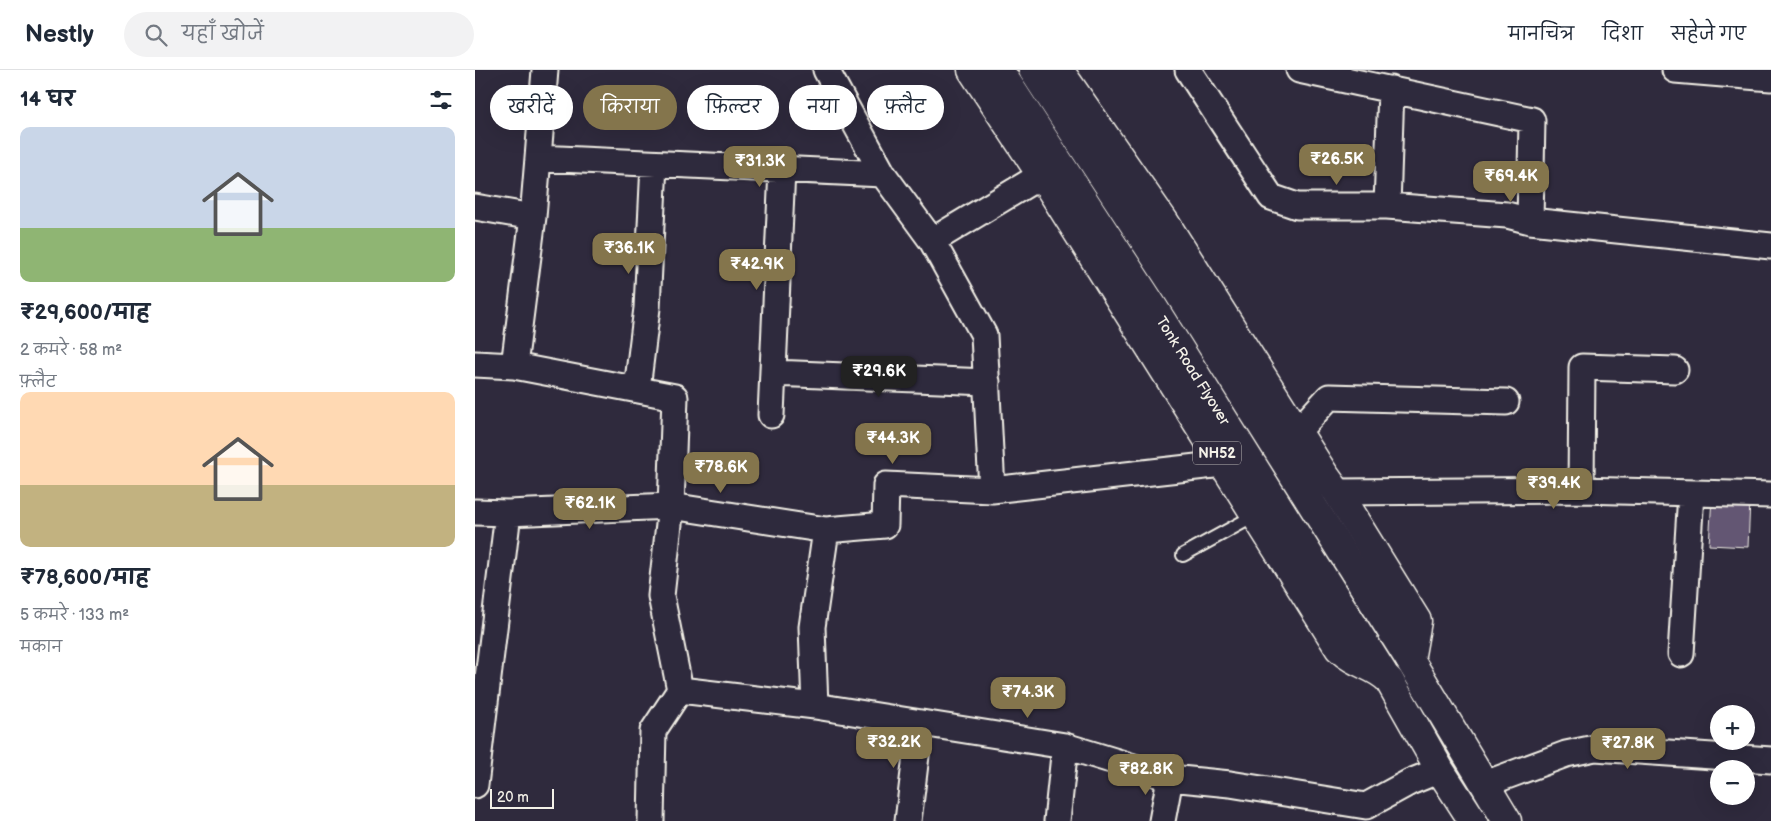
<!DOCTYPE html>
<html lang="hi">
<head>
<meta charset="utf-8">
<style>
	:root { --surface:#fff; --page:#f2f2f3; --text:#1f2937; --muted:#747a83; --line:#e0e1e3; --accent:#84754c }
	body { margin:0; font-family:"Balsamiq Sans","Playpen Sans Deva",sans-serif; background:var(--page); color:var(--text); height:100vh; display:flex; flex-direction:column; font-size:19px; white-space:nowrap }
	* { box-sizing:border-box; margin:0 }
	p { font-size:16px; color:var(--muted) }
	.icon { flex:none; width:28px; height:28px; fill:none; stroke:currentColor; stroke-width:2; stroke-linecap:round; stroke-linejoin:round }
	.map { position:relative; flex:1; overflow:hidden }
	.side { display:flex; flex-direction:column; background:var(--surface); width:475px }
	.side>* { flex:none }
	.banner { position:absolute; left:15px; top:15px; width:475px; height:45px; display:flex; gap:10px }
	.tools { position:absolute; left:1235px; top:635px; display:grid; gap:10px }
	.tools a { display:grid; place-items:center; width:45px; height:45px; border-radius:50%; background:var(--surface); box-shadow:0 5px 20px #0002; font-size:25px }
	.scale { position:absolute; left:15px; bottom:12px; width:64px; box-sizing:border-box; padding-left:5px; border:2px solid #f4f1e8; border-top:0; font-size:14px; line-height:18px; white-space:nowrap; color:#f4f1e8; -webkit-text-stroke:4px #2f2a3d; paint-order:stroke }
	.price { position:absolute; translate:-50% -42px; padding:0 11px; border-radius:10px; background:var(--accent); color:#fff; font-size:16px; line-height:32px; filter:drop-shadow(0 1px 2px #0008) }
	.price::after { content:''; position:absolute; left:50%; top:30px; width:15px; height:11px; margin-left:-8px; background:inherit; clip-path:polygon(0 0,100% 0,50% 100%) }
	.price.current { background:#222; color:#fff }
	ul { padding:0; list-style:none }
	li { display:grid; align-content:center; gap:10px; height:265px; padding:0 20px }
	li span { display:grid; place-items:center; height:155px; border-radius:10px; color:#555 }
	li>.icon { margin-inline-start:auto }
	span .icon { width:90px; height:90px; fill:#fffc; stroke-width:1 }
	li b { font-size:21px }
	h2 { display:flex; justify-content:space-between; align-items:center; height:60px; padding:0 20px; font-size:21px }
	.pill { padding:0 18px; border-radius:22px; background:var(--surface); box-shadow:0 5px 20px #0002; font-size:18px; line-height:45px }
	.pill.current { background:var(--accent); color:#fff }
	header { display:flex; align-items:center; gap:30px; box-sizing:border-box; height:70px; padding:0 25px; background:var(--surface); border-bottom:1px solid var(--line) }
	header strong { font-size:24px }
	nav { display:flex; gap:28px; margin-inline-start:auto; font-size:18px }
	.search { width:350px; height:45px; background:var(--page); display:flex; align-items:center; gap:12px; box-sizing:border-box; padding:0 18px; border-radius:28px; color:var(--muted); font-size:19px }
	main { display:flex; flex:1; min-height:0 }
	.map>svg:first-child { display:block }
	.building { fill:#635673; stroke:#f4f1e8 }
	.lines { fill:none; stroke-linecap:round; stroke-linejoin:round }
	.lane-casing { stroke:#f4f1e8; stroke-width:16 }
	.street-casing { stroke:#f4f1e8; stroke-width:29 }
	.primary-casing { stroke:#f4f1e8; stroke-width:31 }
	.highway-casing { stroke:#f4f1e8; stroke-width:31 }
	.lane { stroke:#2f2a3d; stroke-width:12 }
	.street { stroke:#2f2a3d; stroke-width:25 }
	.primary { stroke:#2f2a3d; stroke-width:28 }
	.highway { stroke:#2f2a3d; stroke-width:28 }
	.labels { text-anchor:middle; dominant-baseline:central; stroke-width:4; stroke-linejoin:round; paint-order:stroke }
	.shield { fill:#2f2a3d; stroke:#b9b5b5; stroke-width:1 }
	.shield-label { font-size:14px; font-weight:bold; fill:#f4f1e8 }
	.street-label { font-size:15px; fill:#f4f1e8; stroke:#2f2a3d }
</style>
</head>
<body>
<header>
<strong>Nestly</strong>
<div class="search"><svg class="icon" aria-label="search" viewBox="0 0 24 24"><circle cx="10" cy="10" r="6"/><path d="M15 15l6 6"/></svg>यहाँ खोजें</div>
<nav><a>मानचित्र</a><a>दिशा</a><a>सहेजे गए</a></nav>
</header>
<main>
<section class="side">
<h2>14 घर<svg class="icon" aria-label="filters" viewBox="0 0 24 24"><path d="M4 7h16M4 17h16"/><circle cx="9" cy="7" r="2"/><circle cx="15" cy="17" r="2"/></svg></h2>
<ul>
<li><span style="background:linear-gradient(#c9d6e8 65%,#8fb573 0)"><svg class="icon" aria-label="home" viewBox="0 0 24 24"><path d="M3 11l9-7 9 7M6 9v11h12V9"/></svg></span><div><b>₹29,600/माह</b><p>2 कमरे · 58 m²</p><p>फ़्लैट</p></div></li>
<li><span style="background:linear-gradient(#ffd9b3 60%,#c2b280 0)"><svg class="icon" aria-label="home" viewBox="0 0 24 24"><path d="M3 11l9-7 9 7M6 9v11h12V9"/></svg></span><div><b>₹78,600/माह</b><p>5 कमरे · 133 m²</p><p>मकान</p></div></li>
</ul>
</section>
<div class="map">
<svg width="1296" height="751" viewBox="0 0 1296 751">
	<rect width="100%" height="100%" fill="#2f2a3d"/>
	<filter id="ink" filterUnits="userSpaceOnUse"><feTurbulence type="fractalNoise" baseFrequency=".02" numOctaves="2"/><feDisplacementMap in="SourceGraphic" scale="10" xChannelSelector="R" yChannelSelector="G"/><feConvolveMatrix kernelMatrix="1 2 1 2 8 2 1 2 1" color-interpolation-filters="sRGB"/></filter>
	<g filter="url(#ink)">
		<path class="building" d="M 1237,428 L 1275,430 L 1273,477 L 1234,475 Z"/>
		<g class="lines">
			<g class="lane-casing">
				<path id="lane" d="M 708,485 L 781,445"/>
			</g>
			<g class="street-casing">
				<path id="street" d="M 351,0 L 408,104
					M 713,0 L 796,127 L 822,136 L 912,136 L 1032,145 L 1055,151
					M 824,0 L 1057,50 L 1055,151 L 1296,176
					M 1200,0 L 1296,8
					M 63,88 L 70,0
					M 912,136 L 916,19
					M 0,137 L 58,147 L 63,88 L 408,104 L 457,171 L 555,112 L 571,112
					M 457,171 L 509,265 L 517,420
					M 0,294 L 39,296 L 58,147
					M 39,296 L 200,327 L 196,436 L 351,460 L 337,557 L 340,636
					M 298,303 L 512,312
					M 162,319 L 172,238 L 179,94
					M 296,345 L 307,99
					M 822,362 L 854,327 L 1031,332
					M 1106,420 L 1107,297 L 1200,300
					M 862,422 L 1106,420 L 1296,425
					M 0,442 L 33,443 L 196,436 L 186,526 L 205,620 L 178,661 L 176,751
					M 351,460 L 410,455 L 411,415 L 517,420 L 748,394
					M 1206,584 L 1216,423
					M 205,620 L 340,636 L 590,676 L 695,708 L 755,714 L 891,736 L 935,712 L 965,700
					M 1010,714 L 1091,684 L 1120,678 L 1296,690
					M 0,715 L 33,443
					M 433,751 L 445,653
					M 582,751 L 590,676
					M 687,751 L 695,708"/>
			</g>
			<g class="primary-casing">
				<g id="primary">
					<path id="s1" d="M 524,0 L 675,232 L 908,603"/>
					<path d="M 558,0 L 700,217 L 935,590"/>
				</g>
			</g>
			<g class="highway-casing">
				<path id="highway" d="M 497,0 L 571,112 L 864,578 C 881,595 900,595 914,610 L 965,700 L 998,751
					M 584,0 L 689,151 L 849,404 L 862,422 L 942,551 L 935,590 L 1032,751"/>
			</g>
			<use href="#lane" class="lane"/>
			<use href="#street" class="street"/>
			<use href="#primary" class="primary"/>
			<use href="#highway" class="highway"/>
		</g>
	</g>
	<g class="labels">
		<rect class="shield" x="718" y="371.5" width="48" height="23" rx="4"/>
		<g class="shield-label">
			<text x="742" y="383">NH52</text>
		</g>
		<g class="street-label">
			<text stroke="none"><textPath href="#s1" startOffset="358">Tonk Road Flyover</textPath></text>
		</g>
	</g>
</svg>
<div class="tools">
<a>+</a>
<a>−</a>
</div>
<div class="scale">20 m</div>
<b class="price" style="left:862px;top:116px">₹26.5K</b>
<b class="price" style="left:285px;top:118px">₹31.3K</b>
<b class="price" style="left:1036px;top:133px">₹69.4K</b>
<b class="price" style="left:154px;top:205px">₹36.1K</b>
<b class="price" style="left:282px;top:221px">₹42.9K</b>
<b class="price current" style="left:404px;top:328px">₹29.6K</b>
<b class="price" style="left:418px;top:395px">₹44.3K</b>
<b class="price" style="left:246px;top:424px">₹78.6K</b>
<b class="price" style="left:1079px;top:440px">₹39.4K</b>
<b class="price" style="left:115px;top:460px">₹62.1K</b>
<b class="price" style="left:553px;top:649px">₹74.3K</b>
<b class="price" style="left:419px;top:699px">₹32.2K</b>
<b class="price" style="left:1153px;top:700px">₹27.8K</b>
<b class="price" style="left:671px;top:726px">₹82.8K</b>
<div class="banner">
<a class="pill">खरीदें</a>
<a class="pill current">किराया</a>
<a class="pill">फ़िल्टर</a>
<a class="pill">नया</a>
<a class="pill">फ़्लैट</a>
</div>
</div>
</main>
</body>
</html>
